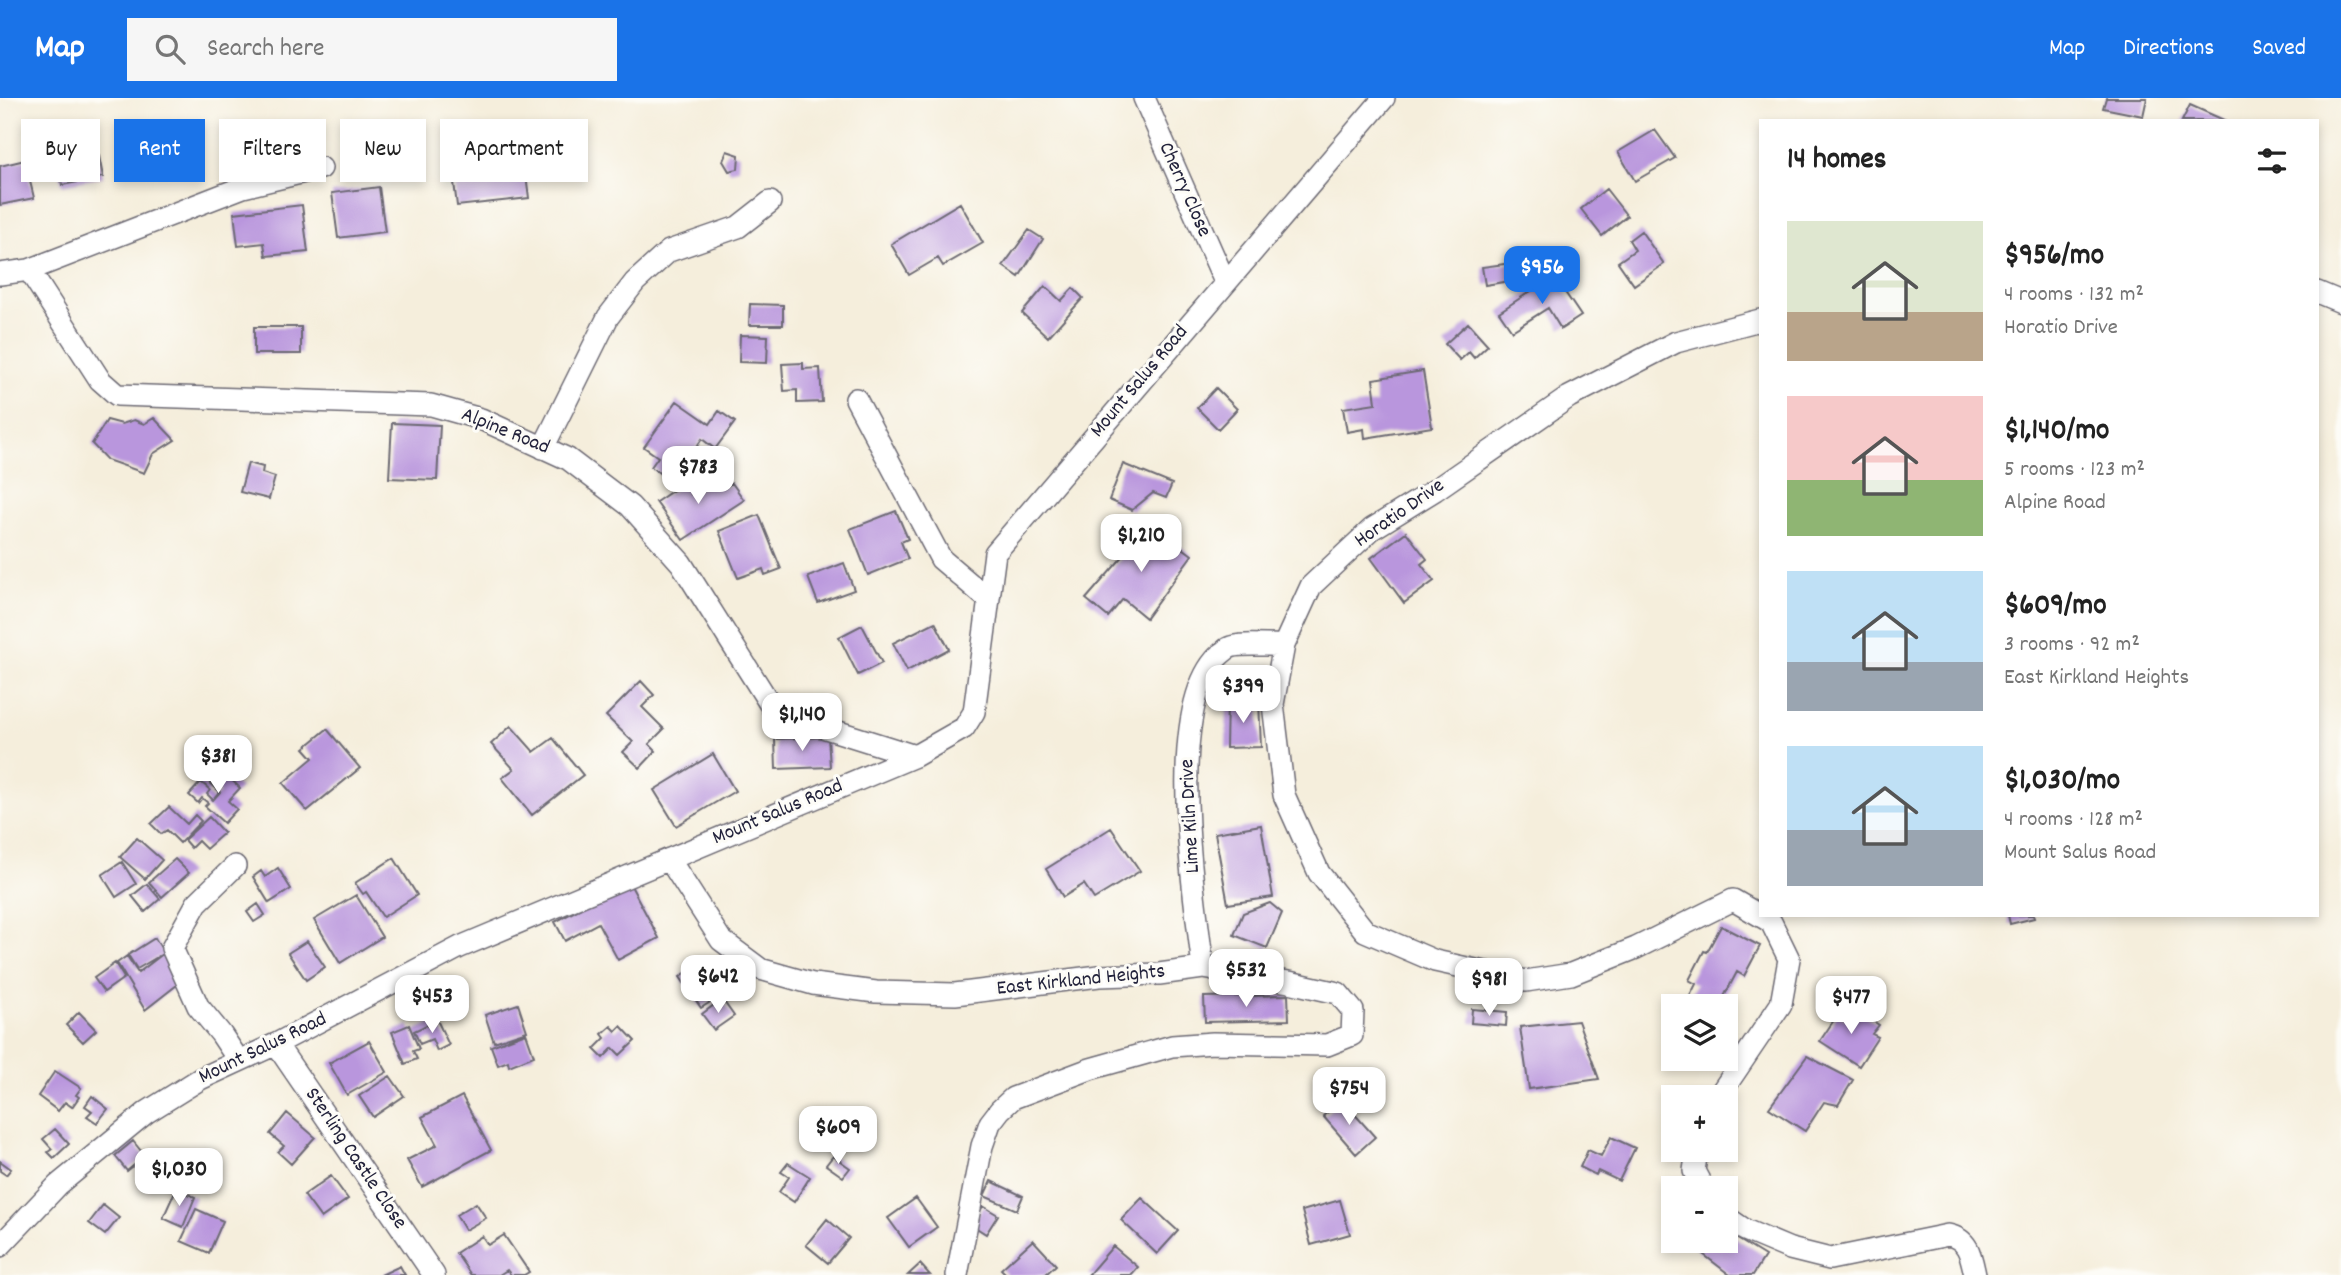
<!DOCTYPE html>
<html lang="en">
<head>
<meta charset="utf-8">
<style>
	:root { --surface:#fff; --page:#f6f6f6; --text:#222; --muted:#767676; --accent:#1a73e8 }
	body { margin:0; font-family:Dekko,sans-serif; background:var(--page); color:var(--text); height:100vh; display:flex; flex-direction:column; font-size:26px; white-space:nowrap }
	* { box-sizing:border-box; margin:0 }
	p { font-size:23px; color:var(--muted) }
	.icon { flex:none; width:38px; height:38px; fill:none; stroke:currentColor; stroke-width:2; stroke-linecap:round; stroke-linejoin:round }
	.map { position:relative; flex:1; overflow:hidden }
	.sheet { position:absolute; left:1759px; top:21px; width:560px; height:798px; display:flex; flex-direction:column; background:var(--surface); border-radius:0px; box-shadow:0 4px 10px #0003 }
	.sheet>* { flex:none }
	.hud { position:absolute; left:21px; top:21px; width:665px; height:63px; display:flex; gap:14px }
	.tools { position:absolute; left:1661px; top:896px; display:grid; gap:14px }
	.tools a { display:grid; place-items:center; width:77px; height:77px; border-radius:0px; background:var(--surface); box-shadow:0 4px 10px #0003; font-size:35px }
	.price { position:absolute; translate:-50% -60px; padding:0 16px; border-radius:14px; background:#fff; color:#222; font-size:23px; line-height:46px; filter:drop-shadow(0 2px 4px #0008) }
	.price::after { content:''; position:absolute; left:50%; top:42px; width:21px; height:16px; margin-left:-10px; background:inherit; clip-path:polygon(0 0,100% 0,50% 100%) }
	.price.selected { background:var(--accent); color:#fff }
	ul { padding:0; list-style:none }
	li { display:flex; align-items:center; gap:21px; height:175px; padding:0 28px }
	li span { display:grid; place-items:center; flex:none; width:196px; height:140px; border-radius:0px; color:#555 }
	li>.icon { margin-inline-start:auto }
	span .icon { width:84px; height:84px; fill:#fffc; stroke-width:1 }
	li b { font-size:30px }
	h2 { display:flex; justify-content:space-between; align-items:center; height:84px; padding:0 28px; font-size:30px }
	.tag { padding:0 24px; border-radius:0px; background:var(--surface); box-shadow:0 4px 10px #0003; font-size:24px; line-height:63px }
	.tag.selected { background:var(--accent); color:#fff }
	header { display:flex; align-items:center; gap:42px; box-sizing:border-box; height:98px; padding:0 35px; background:var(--accent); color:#fff }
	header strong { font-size:33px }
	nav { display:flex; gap:38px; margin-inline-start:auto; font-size:24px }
	.search { width:490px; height:63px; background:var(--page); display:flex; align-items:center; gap:18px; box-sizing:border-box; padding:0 24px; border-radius:0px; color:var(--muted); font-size:26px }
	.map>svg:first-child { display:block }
	.building { fill:#b996dd }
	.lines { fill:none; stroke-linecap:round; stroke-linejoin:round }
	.minor-casing { stroke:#6c6973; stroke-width:24 }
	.minor { stroke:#fff; stroke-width:21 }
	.labels { text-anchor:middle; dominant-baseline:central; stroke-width:6; stroke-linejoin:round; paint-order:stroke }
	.street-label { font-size:21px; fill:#22223b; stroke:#fdfcf7 }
</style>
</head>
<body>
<header>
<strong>Map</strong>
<div class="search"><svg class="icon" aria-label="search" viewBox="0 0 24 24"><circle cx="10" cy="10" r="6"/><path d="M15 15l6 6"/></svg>Search here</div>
<nav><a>Map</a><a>Directions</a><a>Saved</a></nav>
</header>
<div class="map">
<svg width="2341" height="1177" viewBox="0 0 2341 1177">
	<rect width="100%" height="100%" fill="#fdfcf7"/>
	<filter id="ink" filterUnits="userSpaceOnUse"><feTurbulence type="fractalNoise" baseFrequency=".0143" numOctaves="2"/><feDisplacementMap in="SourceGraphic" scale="14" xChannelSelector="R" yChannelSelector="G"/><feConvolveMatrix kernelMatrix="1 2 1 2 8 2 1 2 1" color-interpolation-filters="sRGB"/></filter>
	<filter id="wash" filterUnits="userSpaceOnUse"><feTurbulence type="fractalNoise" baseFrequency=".00686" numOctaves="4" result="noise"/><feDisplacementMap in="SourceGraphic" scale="28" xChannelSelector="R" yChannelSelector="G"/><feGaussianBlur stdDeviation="1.57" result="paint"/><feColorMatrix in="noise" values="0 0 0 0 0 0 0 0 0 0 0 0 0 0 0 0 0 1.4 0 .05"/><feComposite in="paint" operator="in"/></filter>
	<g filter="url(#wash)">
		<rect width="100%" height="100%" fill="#f5eedc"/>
		<g id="blocks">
			<path class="building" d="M 2106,0 L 2147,0 L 2143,18 L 2103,10 Z
				M 2190,7 L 2226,23 L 2182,23 Z
				M 1655,32 L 1675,60 L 1635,83 L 1618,54 Z
				M 523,53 L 529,100 L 457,108 L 451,61 Z
				M 727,53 L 739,57 L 738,71 L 729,73 L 723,63 Z
				M 99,58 L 103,79 L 62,87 L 58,66 Z
				M 25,62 L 34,100 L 0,107 L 0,68 Z
				M 379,89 L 385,134 L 338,140 L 332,95 Z
				M 1606,91 L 1627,118 L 1602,138 L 1581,111 Z
				M 960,105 L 983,145 L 943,168 L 938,160 L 909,177 L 891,146 Z
				M 302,107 L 308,154 L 266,158 L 264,145 L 238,148 L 234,115 Z
				M 1029,132 L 1043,141 L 1019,179 L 1003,168 Z
				M 1641,133 L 1664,166 L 1634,187 L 1618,164 L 1635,152 L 1629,142 Z
				M 1527,163 L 1529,180 L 1485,187 L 1482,169 Z
				M 1554,178 L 1581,218 L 1561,231 L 1548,210 L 1512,233 L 1499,214 Z
				M 1045,188 L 1061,203 L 1073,190 L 1083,200 L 1048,239 L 1022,215 Z
				M 750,206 L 783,207 L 783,227 L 749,227 Z
				M 1468,225 L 1488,247 L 1474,260 L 1469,254 L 1460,262 L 1445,246 Z
				M 254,229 L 301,229 L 301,256 L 254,256 Z
				M 740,237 L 768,238 L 767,265 L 739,264 Z
				M 803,265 L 803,271 L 820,270 L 822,304 L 797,305 L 797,292 L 784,293 L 782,266 Z
				M 1423,273 L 1432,329 L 1365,340 L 1364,331 L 1347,334 L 1343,310 L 1376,305 L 1373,281 Z
				M 1216,290 L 1237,311 L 1218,331 L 1197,310 Z
				M 677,303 L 710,326 L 719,313 L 735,324 L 715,351 L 702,341 L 672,384 L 651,369 L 658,359 L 644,349 Z
				M 154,320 L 175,342 L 153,356 L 144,375 L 107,362 L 92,346 L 107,322 L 122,326 L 134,322 L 144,326 Z
				M 392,325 L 440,327 L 437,382 L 389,380 Z
				M 248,365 L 263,369 L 262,375 L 275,379 L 269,401 L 240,394 Z
				M 1123,366 L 1172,386 L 1166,400 L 1153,395 L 1132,412 L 1109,402 Z
				M 716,379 L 724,390 L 732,385 L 744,402 L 683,442 L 656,404 L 684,385 L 691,396 Z
				M 896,413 L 908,441 L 901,444 L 908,461 L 868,477 L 850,431 Z
				M 759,417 L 781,471 L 765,477 L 763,471 L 738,480 L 719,433 Z
				M 1151,426 L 1192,457 L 1146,520 L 1123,501 L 1108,519 L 1086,501 Z
				M 1406,434 L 1427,461 L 1421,466 L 1434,483 L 1404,505 L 1371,460 Z
				M 844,465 L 854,492 L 818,505 L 808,479 Z
				M 935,524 L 949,551 L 907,573 L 893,545 Z
				M 862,527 L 882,565 L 858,577 L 839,539 Z
				M 641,583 L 654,597 L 642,609 L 664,631 L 649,646 L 656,653 L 640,670 L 623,654 L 633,644 L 606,618 Z
				M 1227,603 L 1259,603 L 1261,649 L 1226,650 Z
				M 511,628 L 534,654 L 553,640 L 583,677 L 532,717 L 502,680 L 514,671 L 491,646 Z
				M 327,631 L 360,670 L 307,713 L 283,685 L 313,660 L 304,650 Z
				M 828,639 L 830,669 L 776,671 L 775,641 Z
				M 713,656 L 735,693 L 676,728 L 654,692 Z
				M 218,669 L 240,690 L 228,703 L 237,711 L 224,725 L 205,708 L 208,705 L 202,700 L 198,705 L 189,697 L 201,684 L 210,692 L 207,696 L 213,702 L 220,694 L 207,682 Z
				M 169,709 L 187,726 L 195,717 L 201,723 L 180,745 L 167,732 L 161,736 L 151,726 Z
				M 209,719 L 224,735 L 206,751 L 198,743 L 191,750 L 184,742 Z
				M 1261,727 L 1273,799 L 1228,806 L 1215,735 Z
				M 1111,730 L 1140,773 L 1094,801 L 1084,786 L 1063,799 L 1046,771 Z
				M 137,740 L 162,762 L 145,781 L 120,759 Z
				M 394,760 L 417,797 L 383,819 L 366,794 L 363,796 L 355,785 Z
				M 175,761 L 189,775 L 162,799 L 149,784 Z
				M 122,764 L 136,786 L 116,799 L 102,777 Z
				M 278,770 L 291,791 L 269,805 L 253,779 L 261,773 L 265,779 Z
				M 629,784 L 659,840 L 618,862 L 598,825 L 565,843 L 555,824 Z
				M 147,786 L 160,801 L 145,814 L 132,798 Z
				M 356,797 L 382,839 L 340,865 L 314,822 Z
				M 1270,805 L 1282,815 L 1267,850 L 1234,837 L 1243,815 Z
				M 258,806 L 265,817 L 254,824 L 247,814 Z
				M 2008,817 L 2033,817 L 2034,820 L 2010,826 Z
				M 1721,828 L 1760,848 L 1744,878 L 1737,874 L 1719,908 L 1709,908 L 1690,898 L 1696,886 L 1689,882 L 1704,853 L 1707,854 Z
				M 155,840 L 164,855 L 137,871 L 128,857 Z
				M 307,843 L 325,869 L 306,882 L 288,855 Z
				M 164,855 L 182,883 L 145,912 L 117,865 L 127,858 L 138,875 Z
				M 115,865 L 124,880 L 104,894 L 94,880 Z
				M 698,866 L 720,898 L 701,910 L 680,879 Z
				M 1288,897 L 1289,922 L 1205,924 L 1204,899 Z
				M 722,901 L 734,918 L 714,932 L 702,916 Z
				M 518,906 L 527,933 L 494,944 L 485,917 Z
				M 1853,910 L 1879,927 L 1872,936 L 1878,939 L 1859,968 L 1820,943 L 1838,916 L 1846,921 Z
				M 1472,911 L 1507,914 L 1506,928 L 1471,925 Z
				M 79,914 L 96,932 L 83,944 L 66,927 Z
				M 437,922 L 449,947 L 437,953 L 432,941 L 420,946 L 414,933 Z
				M 1578,923 L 1599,981 L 1529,991 L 1520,929 Z
				M 409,927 L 419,951 L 413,953 L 417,961 L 405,966 L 392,934 Z
				M 611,928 L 616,933 L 621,928 L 635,943 L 620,957 L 613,950 L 603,960 L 594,951 L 605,940 L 602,936 Z
				M 526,935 L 534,958 L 509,968 L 508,963 L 498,967 L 491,948 Z
				M 369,943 L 387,974 L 347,997 L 329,965 Z
				M 1807,958 L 1853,982 L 1838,1007 L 1824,1004 L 1805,1033 L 1769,1010 Z
				M 55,973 L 81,990 L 76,997 L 79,999 L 72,1009 L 65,1004 L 58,1013 L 38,998 Z
				M 390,978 L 404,998 L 373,1019 L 359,998 Z
				M 92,998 L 108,1011 L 97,1025 L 87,1018 L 92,1013 L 85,1008 Z
				M 462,998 L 491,1052 L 422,1089 L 407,1062 L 437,1047 L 422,1019 Z
				M 1342,1002 L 1375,1039 L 1356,1056 L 1323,1018 Z
				M 287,1015 L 315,1039 L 291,1066 L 278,1054 L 284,1048 L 270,1036 Z
				M 55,1031 L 69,1046 L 54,1060 L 48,1054 L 52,1051 L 43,1041 Z
				M 1611,1039 L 1635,1050 L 1619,1083 L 1598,1073 L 1596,1077 L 1580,1069 L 1588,1052 L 1601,1058 Z
				M 133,1043 L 145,1058 L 127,1073 L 115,1058 Z
				M 833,1058 L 850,1070 L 843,1079 L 826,1067 Z
				M 0,1063 L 11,1071 L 6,1077 L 0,1073 Z
				M 788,1065 L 810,1079 L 794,1104 L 779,1094 L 789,1079 L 781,1074 Z
				M 331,1078 L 348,1101 L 321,1120 L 304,1097 Z
				M 991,1083 L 1023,1098 L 1017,1112 L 984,1098 Z
				M 176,1091 L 195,1099 L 183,1129 L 163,1120 Z
				M 916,1100 L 937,1129 L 909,1149 L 888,1120 Z
				M 1142,1100 L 1178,1133 L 1157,1156 L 1121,1122 Z
				M 1340,1102 L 1350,1136 L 1311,1147 L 1302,1113 Z
				M 476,1105 L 486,1120 L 465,1132 L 456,1117 Z
				M 103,1107 L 119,1120 L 105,1137 L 89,1125 Z
				M 983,1108 L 998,1117 L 986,1136 L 972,1127 Z
				M 196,1111 L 223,1123 L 209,1155 L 181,1143 Z
				M 827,1121 L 849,1140 L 828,1165 L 806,1147 Z
				M 1726,1134 L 1765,1158 L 1753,1177 L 1730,1177 L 1686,1143 L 1726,1143 Z
				M 504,1137 L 529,1174 L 524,1177 L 511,1177 L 507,1172 L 499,1177 L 471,1177 L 456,1155 L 482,1138 L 488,1147 Z
				M 1033,1142 L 1056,1167 L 1045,1177 L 1007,1177 L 1001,1171 Z
				M 1113,1148 L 1138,1169 L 1131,1177 L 1088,1177 Z
				M 920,1166 L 930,1177 L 908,1177 Z
				M 400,1168 L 405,1177 L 381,1177 Z"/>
		</g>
	</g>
	<g filter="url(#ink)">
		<use href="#blocks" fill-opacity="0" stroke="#6c6973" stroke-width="2"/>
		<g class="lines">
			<g class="minor-casing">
				<path id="minor" d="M 1144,0 L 1225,184
					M 29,172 L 100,282 L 117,297 L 431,307 L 481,321 L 568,361 L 630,408 L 681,465 L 775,614 L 915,658
					M 0,176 L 29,172 L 243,89 L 321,70
					M 2317,194 L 2341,204
					M 856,301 L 941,461 L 988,501
					M 543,350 L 608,219 L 635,184 L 669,153 L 738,129 L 770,104
					M 669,761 L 721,842 L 760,871 L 813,886 L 876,894 L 955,896 L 1099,878 L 1159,876 L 1203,870 L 1289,884 L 1338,895 L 1353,913 L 1352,937 L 1327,947 L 1213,945 L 1172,948 L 1090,971 L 1013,1000 L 1000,1012 L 990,1025 L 982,1048 L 957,1177
					M 235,768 L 197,805 L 172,850 L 198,908 L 221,936 L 239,963
					M 1203,870 C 1195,799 1162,604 1222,555 C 1225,553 1227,550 1231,549 C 1240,545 1273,548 1284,547
					M 276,946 L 434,1177
					M 1718,999 L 1781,906 L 1789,861 L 1771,824 L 1733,802 L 1636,850 L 1571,876 L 1526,883 L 1435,863 L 1365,833 L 1319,775 L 1284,697 L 1273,606 L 1284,547 L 1311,488 L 1372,431 L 1435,392 L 1569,299 L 1676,244 L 1760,222
					M 1697,1052 L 1694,1073 L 1703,1090
					M 1726,1119 L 1745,1132 L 1790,1151 L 1830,1161 L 1948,1137 C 1969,1141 1971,1158 1975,1177
					M 0,1148 L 58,1087 L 147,1014 L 200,981 L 276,946 L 460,849 L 915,658 L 964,630 L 974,614 L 995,455 L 1384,0"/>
			</g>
			<use href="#minor" class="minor"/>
		</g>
	</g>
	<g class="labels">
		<g class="street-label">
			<text transform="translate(1184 92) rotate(66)">Cherry Close</text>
			<text transform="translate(1140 284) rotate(-50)">Mount Salus Road</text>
			<text transform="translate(505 334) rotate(22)">Alpine Road</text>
			<text transform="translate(1400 416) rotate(-35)">Horatio Drive</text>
			<text transform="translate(778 715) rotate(-23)">Mount Salus Road</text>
			<text transform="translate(1191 718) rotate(-93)">Lime Kiln Drive</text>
			<text transform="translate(1081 883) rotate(-6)">East Kirkland Heights</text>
			<text transform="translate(263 951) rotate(-26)">Mount Salus Road</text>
			<text transform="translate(355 1061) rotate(56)">Sterling Castle Close</text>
		</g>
	</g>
</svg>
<div class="tools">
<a><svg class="icon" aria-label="layers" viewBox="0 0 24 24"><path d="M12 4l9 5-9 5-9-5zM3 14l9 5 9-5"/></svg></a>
<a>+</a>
<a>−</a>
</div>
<b class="price selected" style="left:1542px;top:208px">$956</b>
<b class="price" style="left:698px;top:408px">$783</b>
<b class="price" style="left:1141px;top:476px">$1,210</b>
<b class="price" style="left:1243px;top:627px">$399</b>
<b class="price" style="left:802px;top:655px">$1,140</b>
<b class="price" style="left:218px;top:697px">$381</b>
<b class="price" style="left:1246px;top:911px">$532</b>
<b class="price" style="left:718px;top:917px">$642</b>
<b class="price" style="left:1489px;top:920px">$981</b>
<b class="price" style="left:432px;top:937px">$453</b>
<b class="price" style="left:1851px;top:938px">$477</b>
<b class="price" style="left:1349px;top:1029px">$754</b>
<b class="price" style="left:838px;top:1068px">$609</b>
<b class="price" style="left:179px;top:1110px">$1,030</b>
<div class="hud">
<a class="tag">Buy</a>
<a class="tag selected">Rent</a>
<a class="tag">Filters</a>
<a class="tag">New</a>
<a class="tag">Apartment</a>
</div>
<section class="sheet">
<h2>14 homes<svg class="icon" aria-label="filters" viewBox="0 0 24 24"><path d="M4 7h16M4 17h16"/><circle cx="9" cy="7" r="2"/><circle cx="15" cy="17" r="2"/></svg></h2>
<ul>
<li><span style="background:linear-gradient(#dfe7d0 65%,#b9a48a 0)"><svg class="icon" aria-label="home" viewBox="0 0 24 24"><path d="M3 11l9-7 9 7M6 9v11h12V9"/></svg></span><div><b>$956/mo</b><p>4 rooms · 132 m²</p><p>Horatio Drive</p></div></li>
<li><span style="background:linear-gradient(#f6c9c9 60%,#8fb573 0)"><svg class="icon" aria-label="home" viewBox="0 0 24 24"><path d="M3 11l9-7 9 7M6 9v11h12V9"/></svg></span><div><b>$1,140/mo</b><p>5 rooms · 123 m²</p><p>Alpine Road</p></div></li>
<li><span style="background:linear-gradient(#bfe0f5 65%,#9aa5b1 0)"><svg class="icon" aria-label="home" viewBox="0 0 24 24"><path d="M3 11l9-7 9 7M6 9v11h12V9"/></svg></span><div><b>$609/mo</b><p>3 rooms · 92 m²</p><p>East Kirkland Heights</p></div></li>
<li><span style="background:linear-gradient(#bfe0f5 60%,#9aa5b1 0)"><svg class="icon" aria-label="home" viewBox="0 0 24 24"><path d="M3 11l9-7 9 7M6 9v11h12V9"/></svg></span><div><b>$1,030/mo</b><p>4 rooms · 128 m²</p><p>Mount Salus Road</p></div></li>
</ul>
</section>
</div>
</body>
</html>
